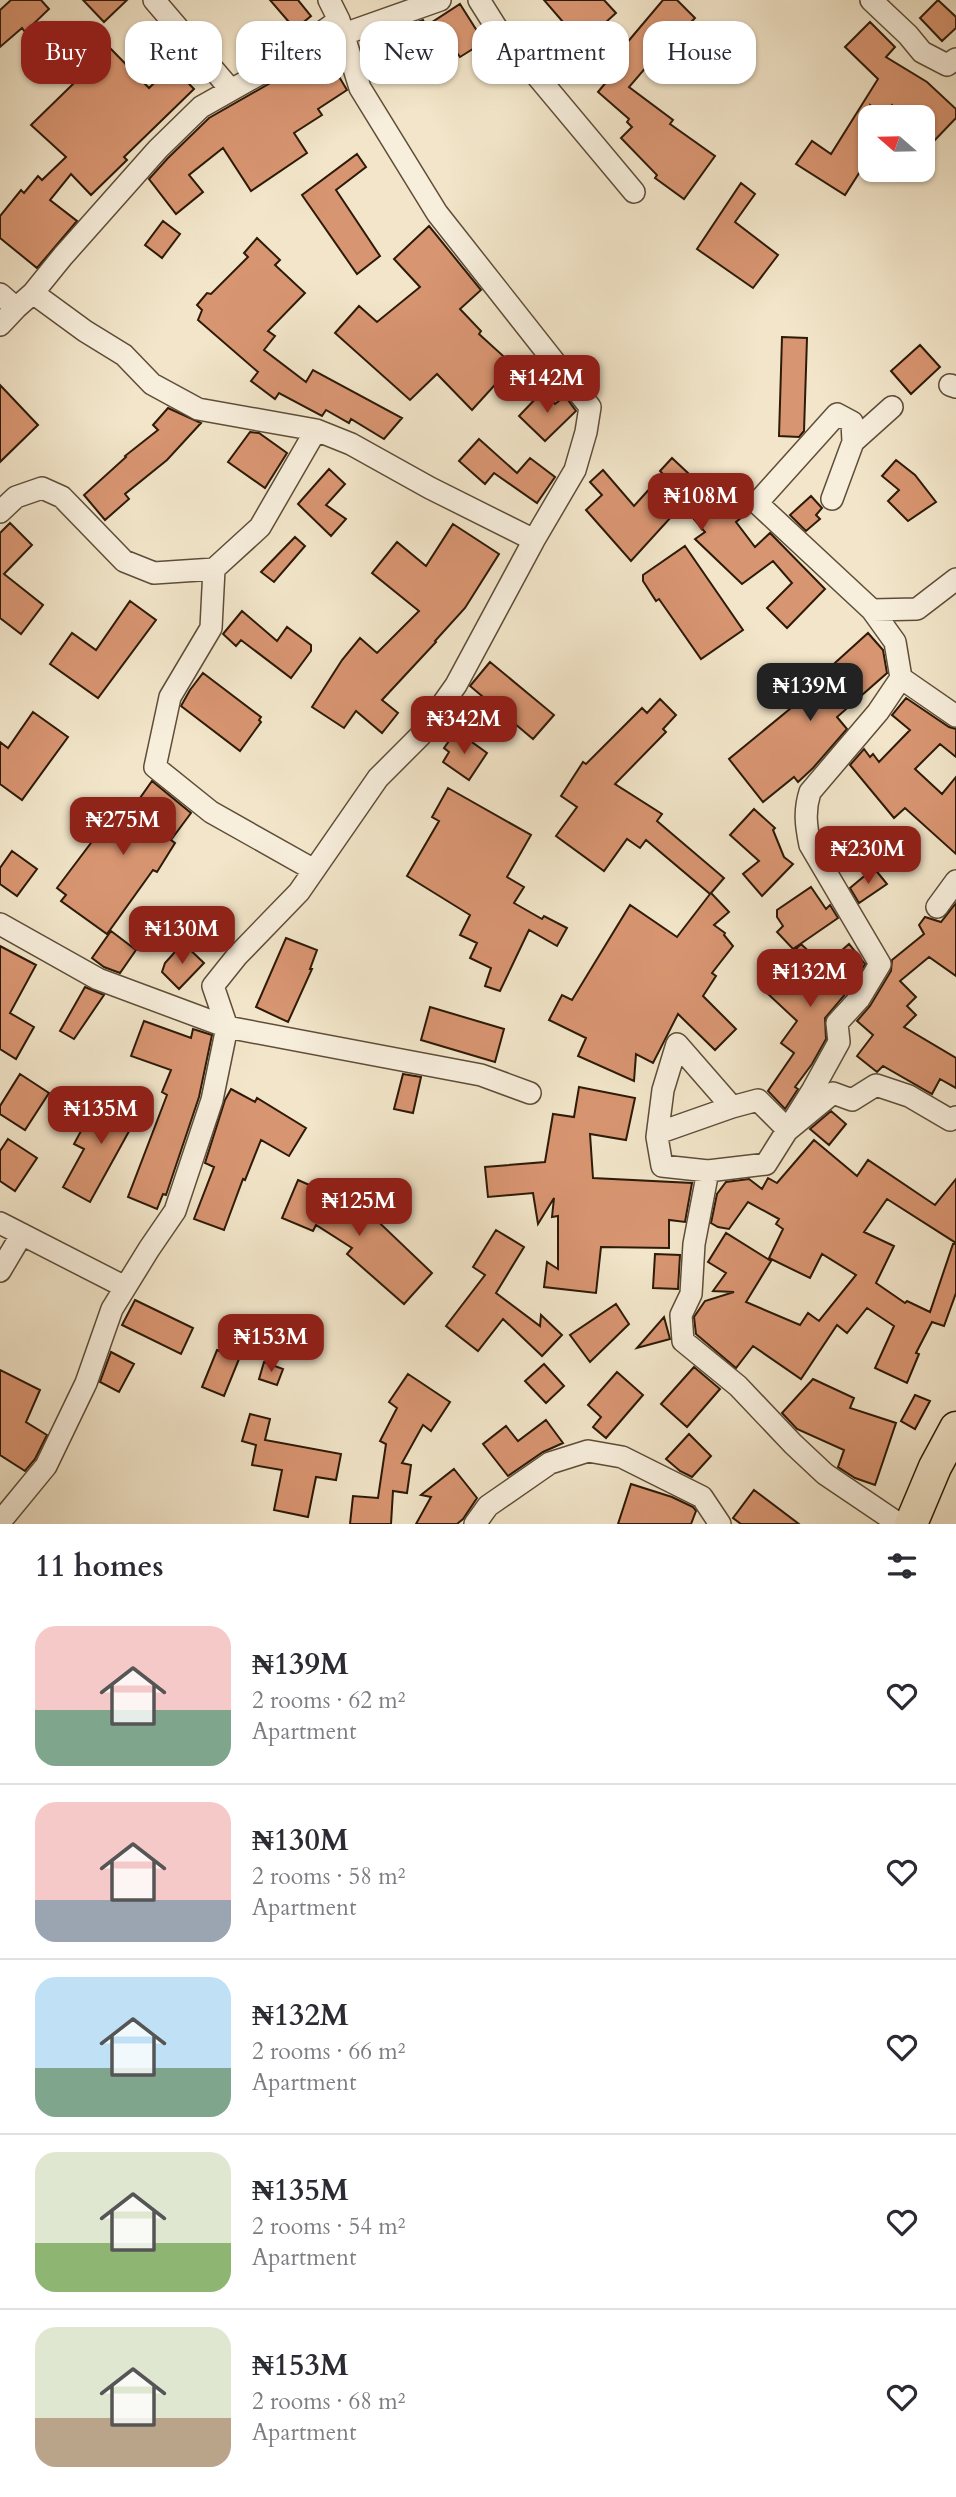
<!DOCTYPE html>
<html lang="en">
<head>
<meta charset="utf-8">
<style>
	:root { --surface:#fff; --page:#f2f2f3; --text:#2b2b33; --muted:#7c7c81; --line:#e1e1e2; --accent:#8f2418 }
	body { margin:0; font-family:Cardo,serif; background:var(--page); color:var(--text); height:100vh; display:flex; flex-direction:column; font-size:26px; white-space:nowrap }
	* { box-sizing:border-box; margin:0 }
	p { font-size:23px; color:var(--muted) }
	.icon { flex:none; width:38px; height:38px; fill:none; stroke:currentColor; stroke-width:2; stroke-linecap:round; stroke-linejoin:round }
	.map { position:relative; height:1524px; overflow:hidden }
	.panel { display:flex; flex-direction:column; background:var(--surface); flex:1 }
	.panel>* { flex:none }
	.banner { position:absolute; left:21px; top:21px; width:915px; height:63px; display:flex; gap:14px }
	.needle { width:46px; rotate:290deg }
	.controls { position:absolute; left:858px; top:105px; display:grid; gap:14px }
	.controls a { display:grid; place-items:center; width:77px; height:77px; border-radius:14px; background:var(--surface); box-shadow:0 2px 5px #0004; font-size:35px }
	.price { position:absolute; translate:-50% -60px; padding:0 16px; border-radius:14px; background:var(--accent); color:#fff; font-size:23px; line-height:46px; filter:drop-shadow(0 2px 4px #0008) }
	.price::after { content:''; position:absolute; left:50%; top:42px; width:21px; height:16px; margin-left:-10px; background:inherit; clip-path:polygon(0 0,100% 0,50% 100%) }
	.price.current { background:#222; color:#fff }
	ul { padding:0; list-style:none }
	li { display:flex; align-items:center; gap:21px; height:175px; padding:0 35px }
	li+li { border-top:2px solid var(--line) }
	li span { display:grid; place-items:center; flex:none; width:196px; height:140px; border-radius:21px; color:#555 }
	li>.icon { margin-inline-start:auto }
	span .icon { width:84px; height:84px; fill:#fffc; stroke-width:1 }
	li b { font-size:30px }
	h2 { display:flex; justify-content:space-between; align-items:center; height:84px; padding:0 35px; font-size:30px }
	.tag { padding:0 24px; border-radius:21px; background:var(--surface); box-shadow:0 2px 5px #0004; font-size:24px; line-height:63px }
	.tag.current { background:var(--accent); color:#fff }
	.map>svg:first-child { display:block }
	.building { fill:#d89571; stroke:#2d1a08; stroke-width:2 }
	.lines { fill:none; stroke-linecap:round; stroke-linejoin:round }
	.minor-casing { stroke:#5e4d38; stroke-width:24 }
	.highway-casing { stroke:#2d1a08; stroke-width:35 }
	.minor { stroke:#f7eedc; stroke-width:21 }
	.highway { stroke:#f2e5c9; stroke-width:32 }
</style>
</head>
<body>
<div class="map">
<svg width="956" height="1524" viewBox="0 0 956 1524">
	<rect width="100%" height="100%" fill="#f2e5c9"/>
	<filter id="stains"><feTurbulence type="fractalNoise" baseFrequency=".00286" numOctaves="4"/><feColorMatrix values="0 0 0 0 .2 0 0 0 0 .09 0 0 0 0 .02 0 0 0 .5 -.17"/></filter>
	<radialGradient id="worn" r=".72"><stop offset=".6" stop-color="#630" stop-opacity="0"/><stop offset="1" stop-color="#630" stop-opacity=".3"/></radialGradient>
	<path class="building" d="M 11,0 L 41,0 L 49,9 L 25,32 L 22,28 L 0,47 L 0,10 Z
		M 83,0 L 127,0 L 104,22 Z
		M 270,0 L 298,0 L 311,16 L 295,29 Z
		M 544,0 L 604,0 L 616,13 L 582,44 Z
		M 663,0 L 677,0 L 695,18 L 668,46 L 666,44 L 629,87 L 673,120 L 670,124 L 715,156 L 684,199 L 655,178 L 657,175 L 621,138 L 632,127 L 627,122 L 629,119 L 598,92 L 627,57 L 620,51 Z
		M 938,0 L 956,17 L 956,28 L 942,41 L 920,18 Z
		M 460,4 L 484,42 L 460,57 L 453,47 L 426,62 L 417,47 L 404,54 L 391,32 L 423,20 L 426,26 Z
		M 870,22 L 895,47 L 886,57 L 927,82 L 956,109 L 956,118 L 932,143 L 922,133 L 922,117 L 905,117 L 892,105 L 886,115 L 870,105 L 870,156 L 845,195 L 796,164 L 812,141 L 831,154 L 878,79 L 845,47 Z
		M 329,46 L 342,73 L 338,75 L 347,90 L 318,109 L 322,115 L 294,133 L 307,153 L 251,191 L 223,148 L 189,175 L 203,192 L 176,214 L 149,179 L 168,158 L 209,118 L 286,74 Z
		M 110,48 L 149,88 L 172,66 L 194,89 L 124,157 L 127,160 L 91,195 L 71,174 L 50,200 L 77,221 L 37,268 L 0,238 L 0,216 L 21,190 L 24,193 L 38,176 L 42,180 L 66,157 L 31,125 Z
		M 357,154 L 366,167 L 336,190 L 380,256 L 357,274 L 302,195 Z
		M 741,183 L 755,194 L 735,222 L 778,255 L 753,288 L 697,249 Z
		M 163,221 L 180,234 L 162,258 L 145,245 Z
		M 429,226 L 481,290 L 460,309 L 481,331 L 479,334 L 513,365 L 472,410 L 437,374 L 410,400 L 335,333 L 359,306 L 377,322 L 420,287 L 394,259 Z
		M 257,238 L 280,260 L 275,265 L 305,293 L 268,331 L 275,336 L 264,350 L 306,382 L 313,370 L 402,418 L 384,439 L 351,419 L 349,423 L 326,410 L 322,416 L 279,393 L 275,399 L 251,381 L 258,372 L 198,320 L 202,310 L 197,305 L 207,293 L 211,294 L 248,257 L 244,253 Z
		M 782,337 L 807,338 L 804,431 L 799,437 L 779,436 Z
		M 920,345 L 940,367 L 911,394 L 891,371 Z
		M 0,385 L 38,425 L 0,462 Z
		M 542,392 L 555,404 L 565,396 L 576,411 L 545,441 L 519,416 Z
		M 168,408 L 201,423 L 167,460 L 125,494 L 129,499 L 105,520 L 84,495 L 126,457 L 125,456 L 158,430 L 153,425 Z
		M 250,432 L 259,433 L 287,453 L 265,488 L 228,462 Z
		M 479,439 L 517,473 L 530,458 L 555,477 L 537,503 L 494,473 L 485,484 L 459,461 Z
		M 672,458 L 721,504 L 725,500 L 741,518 L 736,522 L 755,547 L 770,533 L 825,589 L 787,628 L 767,608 L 792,583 L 773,561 L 742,584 L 695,539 L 705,532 L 682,505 L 631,561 L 586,510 L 602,495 L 590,482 L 603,470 L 634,506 L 663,474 L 660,471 Z
		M 896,460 L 915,475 L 936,502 L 908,521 L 888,501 L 899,490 L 882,476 Z
		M 329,469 L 345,484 L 326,505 L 346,519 L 331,536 L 298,504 Z
		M 811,496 L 822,508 L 816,515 L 820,519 L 806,531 L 790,515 Z
		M 10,523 L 32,545 L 4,574 L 43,605 L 21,634 L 0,618 L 0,533 Z
		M 453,524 L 499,554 L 465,608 L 435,641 L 436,642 L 382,700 L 398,713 L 382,733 L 356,711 L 344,728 L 312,707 L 342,660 L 360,638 L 377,653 L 419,611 L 372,573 L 397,542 L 426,566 Z
		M 295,537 L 305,546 L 274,582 L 261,572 Z
		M 685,546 L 743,630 L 701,659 L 659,599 L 656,601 L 643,581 L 643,575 Z
		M 130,601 L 156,620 L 98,698 L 50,664 L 72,633 L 96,650 Z
		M 242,611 L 277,641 L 287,627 L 311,645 L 311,651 L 291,678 L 241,640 L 236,646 L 223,634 Z
		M 868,633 L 883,650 L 887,673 L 837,717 L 847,729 L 813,768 L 798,782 L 794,777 L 763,802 L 729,759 L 819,685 L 815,681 Z
		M 490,662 L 554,715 L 533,739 L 470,686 Z
		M 203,673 L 261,717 L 259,720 L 261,722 L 240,751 L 181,706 L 190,690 Z
		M 906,698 L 949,727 L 956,729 L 956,757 L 940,744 L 915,769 L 942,794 L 956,777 L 956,854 L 905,808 L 894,818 L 850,765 L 864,749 L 870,757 L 873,754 L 879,762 L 910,730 L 892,715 Z
		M 660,699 L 676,715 L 663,729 L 666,732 L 615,784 L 662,814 L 657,821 L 724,878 L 711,893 L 729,912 L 714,925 L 725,933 L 724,935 L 733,946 L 712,973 L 716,976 L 703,996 L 736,1029 L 715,1050 L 678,1014 L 653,1063 L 636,1054 L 634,1081 L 578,1056 L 586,1038 L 549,1020 L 562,995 L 572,1000 L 630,905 L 677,937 L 710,894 L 646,840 L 640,848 L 627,839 L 604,871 L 556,836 L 577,807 L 561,796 L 583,762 L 586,764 L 642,708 L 647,713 Z
		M 33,712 L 68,737 L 22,800 L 0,784 L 0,742 L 8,748 Z
		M 454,734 L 467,743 L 469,740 L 487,753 L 469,780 L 443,762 L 449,752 L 444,748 Z
		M 152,781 L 191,813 L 171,840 L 175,843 L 157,872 L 153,870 L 107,934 L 61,901 L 66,895 L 57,888 L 103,827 L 100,825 L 115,805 L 128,815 Z
		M 448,788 L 531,835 L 507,877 L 524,887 L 514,903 L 542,919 L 544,916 L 567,928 L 557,946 L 529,930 L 500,991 L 485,986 L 491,968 L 470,958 L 477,943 L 460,935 L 470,915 L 407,876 L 439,821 L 432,817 Z
		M 754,809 L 775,828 L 773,830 L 784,857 L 793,864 L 762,896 L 743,874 L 759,861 L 730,835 Z
		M 12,851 L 37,869 L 17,896 L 0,884 L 0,868 Z
		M 874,868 L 887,884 L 859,903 L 850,888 Z
		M 811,887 L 826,909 L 830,905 L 838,918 L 793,949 L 777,932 L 783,926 L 777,917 L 777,910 Z
		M 956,903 L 956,976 L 929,957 L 900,981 L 916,997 L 907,1006 L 916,1015 L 904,1027 L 956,1058 L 956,1088 L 940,1079 L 932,1094 L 883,1066 L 877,1072 L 857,1056 L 873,1035 L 857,1021 L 870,1006 L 891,971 L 892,960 L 924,934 L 919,925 L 925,917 L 941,922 Z
		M 111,931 L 136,950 L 120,973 L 104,967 L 92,958 Z
		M 286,938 L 317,950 L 310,969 L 312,969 L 288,1022 L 256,1007 Z
		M 183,943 L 204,963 L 179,989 L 162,972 L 165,963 Z
		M 801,944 L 824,966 L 849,944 L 865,964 L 848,991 L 825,1018 L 826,1039 L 812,1064 L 795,1087 L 798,1089 L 785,1109 L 768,1091 L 794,1053 L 781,1043 L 797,1021 L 768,994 L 789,971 L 782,963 Z
		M 0,946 L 36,965 L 10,1013 L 34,1027 L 16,1059 L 0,1049 Z
		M 85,987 L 104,995 L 74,1039 L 60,1031 Z
		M 430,1007 L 504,1029 L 495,1062 L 421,1040 Z
		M 144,1021 L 191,1038 L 193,1029 L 212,1035 L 199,1097 L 166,1195 L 163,1194 L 157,1209 L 128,1197 L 167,1095 L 162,1092 L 171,1070 L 131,1056 Z
		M 20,1074 L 49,1093 L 25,1130 L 0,1114 L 0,1106 Z
		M 403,1074 L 421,1077 L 413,1113 L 394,1109 Z
		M 579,1087 L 635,1098 L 626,1140 L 590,1134 L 593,1178 L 692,1183 L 685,1222 L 669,1220 L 669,1248 L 601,1247 L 596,1293 L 544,1287 L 547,1262 L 558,1269 L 558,1216 L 552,1217 L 554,1198 L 538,1224 L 533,1193 L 488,1197 L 485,1167 L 545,1162 L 553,1114 L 574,1117 Z
		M 231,1089 L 255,1102 L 257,1098 L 306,1128 L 289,1156 L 261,1140 L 245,1180 L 243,1179 L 224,1230 L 194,1219 L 214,1167 L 205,1163 L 225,1100 Z
		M 131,1090 L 149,1095 L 90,1202 L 63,1187 L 84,1149 L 74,1144 L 95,1105 L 122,1119 Z
		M 831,1111 L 846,1124 L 829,1145 L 810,1129 Z
		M 8,1139 L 37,1158 L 15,1191 L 0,1181 L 0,1151 Z
		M 814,1140 L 857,1176 L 868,1160 L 935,1205 L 956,1179 L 956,1243 L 887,1199 L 864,1232 L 894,1246 L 876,1283 L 905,1303 L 907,1301 L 930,1312 L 953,1244 L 956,1244 L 956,1293 L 944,1326 L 932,1322 L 916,1353 L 919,1354 L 907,1383 L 875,1368 L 894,1326 L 867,1308 L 847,1333 L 837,1325 L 801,1379 L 753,1346 L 736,1368 L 696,1334 L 694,1317 L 705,1301 L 734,1292 L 713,1291 L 726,1273 L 708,1262 L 726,1233 L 771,1261 L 746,1302 L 800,1325 L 808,1313 L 819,1321 L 856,1275 L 822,1254 L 810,1278 L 769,1258 L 783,1229 L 776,1224 L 779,1219 L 748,1202 L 729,1229 L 718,1227 L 711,1223 L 717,1194 L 726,1182 L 749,1179 L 762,1189 L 768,1178 L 777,1183 Z
		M 298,1180 L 339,1198 L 344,1191 L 369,1206 L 366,1210 L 432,1273 L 404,1304 L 347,1254 L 352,1248 L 316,1225 L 313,1231 L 282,1218 Z
		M 496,1230 L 524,1247 L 496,1293 L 540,1326 L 541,1315 L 562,1335 L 542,1356 L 503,1319 L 478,1351 L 446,1326 L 485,1275 L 473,1267 Z
		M 655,1254 L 680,1255 L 678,1289 L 653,1288 Z
		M 135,1300 L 193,1328 L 181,1354 L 122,1325 Z
		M 616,1304 L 629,1324 L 590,1362 L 570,1335 Z
		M 664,1317 L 670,1339 L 637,1348 Z
		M 217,1350 L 239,1359 L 224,1396 L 202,1387 Z
		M 111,1352 L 134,1364 L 119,1392 L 100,1382 Z
		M 264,1362 L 283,1369 L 277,1385 L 259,1379 Z
		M 544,1364 L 564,1386 L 546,1403 L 525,1381 Z
		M 694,1367 L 720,1389 L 687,1427 L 661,1404 Z
		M 0,1370 L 40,1390 L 26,1422 L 47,1435 L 35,1459 L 25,1471 L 0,1455 Z
		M 617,1372 L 643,1395 L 606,1438 L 593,1427 L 601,1417 L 588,1405 Z
		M 408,1374 L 450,1402 L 431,1431 L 423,1425 L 402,1463 L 411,1465 L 407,1493 L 393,1491 L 391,1524 L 350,1524 L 353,1496 L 378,1498 L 386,1444 L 380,1441 L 397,1408 L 389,1402 Z
		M 813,1379 L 854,1398 L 850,1408 L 896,1423 L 875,1485 L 855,1478 L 838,1467 L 844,1450 L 797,1429 L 782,1413 Z
		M 915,1395 L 930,1401 L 915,1429 L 901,1421 Z
		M 250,1414 L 270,1419 L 265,1440 L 341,1454 L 336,1480 L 316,1477 L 308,1517 L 274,1510 L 282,1470 L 252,1465 L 256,1445 L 242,1441 Z
		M 546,1420 L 563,1443 L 543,1452 L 508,1476 L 483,1444 L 506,1426 L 518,1441 Z
		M 689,1434 L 711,1456 L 692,1477 L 680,1471 L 666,1459 Z
		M 454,1469 L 477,1498 L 463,1519 L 457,1524 L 416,1524 L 431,1497 L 421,1495 Z
		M 631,1484 L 672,1497 L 693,1507 L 696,1511 L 691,1524 L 618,1524 Z
		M 754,1490 L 799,1524 L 741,1524 L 733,1518 Z"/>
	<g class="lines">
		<g class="minor-casing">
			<path id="minor" d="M 154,0 L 231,90
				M 479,0 L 496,27 L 634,192
				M 871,0 L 908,35 L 922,52 L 947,65 L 956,59
				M 344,34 L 440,0
				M 33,293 L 63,256 L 158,149 L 201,107 L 279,63 L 339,20
				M 0,294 L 16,308 L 33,293 L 85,331 L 124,355 L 152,384 L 198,409 L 316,430 L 351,444 L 430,488 L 534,540
				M 0,325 L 16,308
				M 950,385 L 956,387
				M 853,442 L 892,407
				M 832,499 L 853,442 L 852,422 L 837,414 L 757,503 L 872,610 L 895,642 L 901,678 L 878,712 L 810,792 C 804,811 806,826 810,845 L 880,964 L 859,999 L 837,1023 L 839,1042 L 812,1091 L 766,1164 L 708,1171 L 662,1166 L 657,1137 L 663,1090 L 677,1044 L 732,1107 L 758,1100 L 788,1130 L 833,1093 L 852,1100 L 876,1085 L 909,1096 L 950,1120 L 956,1117
				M 0,512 L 16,497 L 42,488 L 62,497 L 124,561 L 154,573 L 214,569 L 260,527 L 316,430
				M 214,569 L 211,628 L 170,697 L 155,767 L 211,812 L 314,870
				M 872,610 L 917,609 L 956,579
				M 901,678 L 956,716
				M 937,907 L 956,881
				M 0,924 L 98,979 L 227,1027 L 481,1075 L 530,1093
				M 658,1133 L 732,1107
				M 708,1171 L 694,1244 L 691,1294 L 681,1315 L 683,1341 L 738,1386 L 793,1444 L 825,1474 L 899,1524
				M 0,1223 L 125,1287
				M 0,1271 L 22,1234
				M 0,1522 L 46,1466 L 86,1383 L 112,1309 L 149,1249 L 175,1211 L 212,1100 L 227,1027 L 213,986 L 237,956 L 299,892 L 378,778 L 420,736 L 456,685 L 534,540 L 575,470 L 586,432 L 590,407 L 437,213 L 360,88 L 339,20 L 329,0
				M 475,1524 L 488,1506 L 550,1463 L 588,1451 L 622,1457 L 702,1497 L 720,1524"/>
		</g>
		<g class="highway-casing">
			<path id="highway" d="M 911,1524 L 935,1467 L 956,1428"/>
		</g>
		<use href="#minor" class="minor"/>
		<use href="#highway" class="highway"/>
	</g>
	<rect width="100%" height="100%" filter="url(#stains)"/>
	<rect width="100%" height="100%" fill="url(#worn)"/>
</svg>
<div class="controls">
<a><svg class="needle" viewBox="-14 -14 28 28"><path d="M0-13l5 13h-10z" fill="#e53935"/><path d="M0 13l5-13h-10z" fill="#7c7c81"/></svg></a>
</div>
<b class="price" style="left:547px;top:415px">₦142M</b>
<b class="price" style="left:701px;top:533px">₦108M</b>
<b class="price current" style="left:810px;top:723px">₦139M</b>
<b class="price" style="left:464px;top:756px">₦342M</b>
<b class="price" style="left:123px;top:857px">₦275M</b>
<b class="price" style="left:868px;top:886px">₦230M</b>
<b class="price" style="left:182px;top:966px">₦130M</b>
<b class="price" style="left:810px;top:1009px">₦132M</b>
<b class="price" style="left:101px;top:1146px">₦135M</b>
<b class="price" style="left:359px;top:1238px">₦125M</b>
<b class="price" style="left:271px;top:1374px">₦153M</b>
<div class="banner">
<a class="tag current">Buy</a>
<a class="tag">Rent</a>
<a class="tag">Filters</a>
<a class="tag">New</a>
<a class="tag">Apartment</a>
<a class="tag">House</a>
</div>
</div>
<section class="panel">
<h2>11 homes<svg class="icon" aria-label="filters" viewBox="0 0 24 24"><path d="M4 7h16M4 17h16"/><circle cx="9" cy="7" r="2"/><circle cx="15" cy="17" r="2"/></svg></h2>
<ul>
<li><span style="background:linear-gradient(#f6c9c9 60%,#7fa58c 0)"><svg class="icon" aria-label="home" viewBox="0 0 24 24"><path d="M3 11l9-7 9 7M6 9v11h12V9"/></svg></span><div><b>₦139M</b><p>2 rooms · 62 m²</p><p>Apartment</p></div><svg class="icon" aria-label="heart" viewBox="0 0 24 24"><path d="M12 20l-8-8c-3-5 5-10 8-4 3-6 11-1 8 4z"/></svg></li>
<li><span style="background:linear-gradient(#f6c9c9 70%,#9aa5b1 0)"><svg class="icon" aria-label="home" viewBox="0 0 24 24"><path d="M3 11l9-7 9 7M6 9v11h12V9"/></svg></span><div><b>₦130M</b><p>2 rooms · 58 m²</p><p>Apartment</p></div><svg class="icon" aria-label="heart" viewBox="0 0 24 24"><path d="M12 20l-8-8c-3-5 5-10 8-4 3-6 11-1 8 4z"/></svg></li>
<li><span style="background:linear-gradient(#bfe0f5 65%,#7fa58c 0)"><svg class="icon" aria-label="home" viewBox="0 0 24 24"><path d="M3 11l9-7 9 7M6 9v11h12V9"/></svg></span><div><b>₦132M</b><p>2 rooms · 66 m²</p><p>Apartment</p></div><svg class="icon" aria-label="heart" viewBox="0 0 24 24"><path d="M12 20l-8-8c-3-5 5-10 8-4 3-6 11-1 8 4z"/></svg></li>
<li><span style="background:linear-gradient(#dfe7d0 65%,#8fb573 0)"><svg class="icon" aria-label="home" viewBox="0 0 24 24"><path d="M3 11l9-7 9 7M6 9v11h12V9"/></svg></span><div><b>₦135M</b><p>2 rooms · 54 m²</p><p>Apartment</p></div><svg class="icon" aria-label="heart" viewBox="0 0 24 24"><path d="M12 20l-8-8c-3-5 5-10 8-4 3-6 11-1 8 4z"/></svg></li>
<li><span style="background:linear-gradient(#dfe7d0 65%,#b9a48a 0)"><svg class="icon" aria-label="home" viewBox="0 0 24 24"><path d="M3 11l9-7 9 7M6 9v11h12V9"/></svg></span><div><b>₦153M</b><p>2 rooms · 68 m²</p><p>Apartment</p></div><svg class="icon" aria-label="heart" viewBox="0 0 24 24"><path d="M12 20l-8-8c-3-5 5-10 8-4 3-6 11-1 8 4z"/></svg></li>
</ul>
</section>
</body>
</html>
